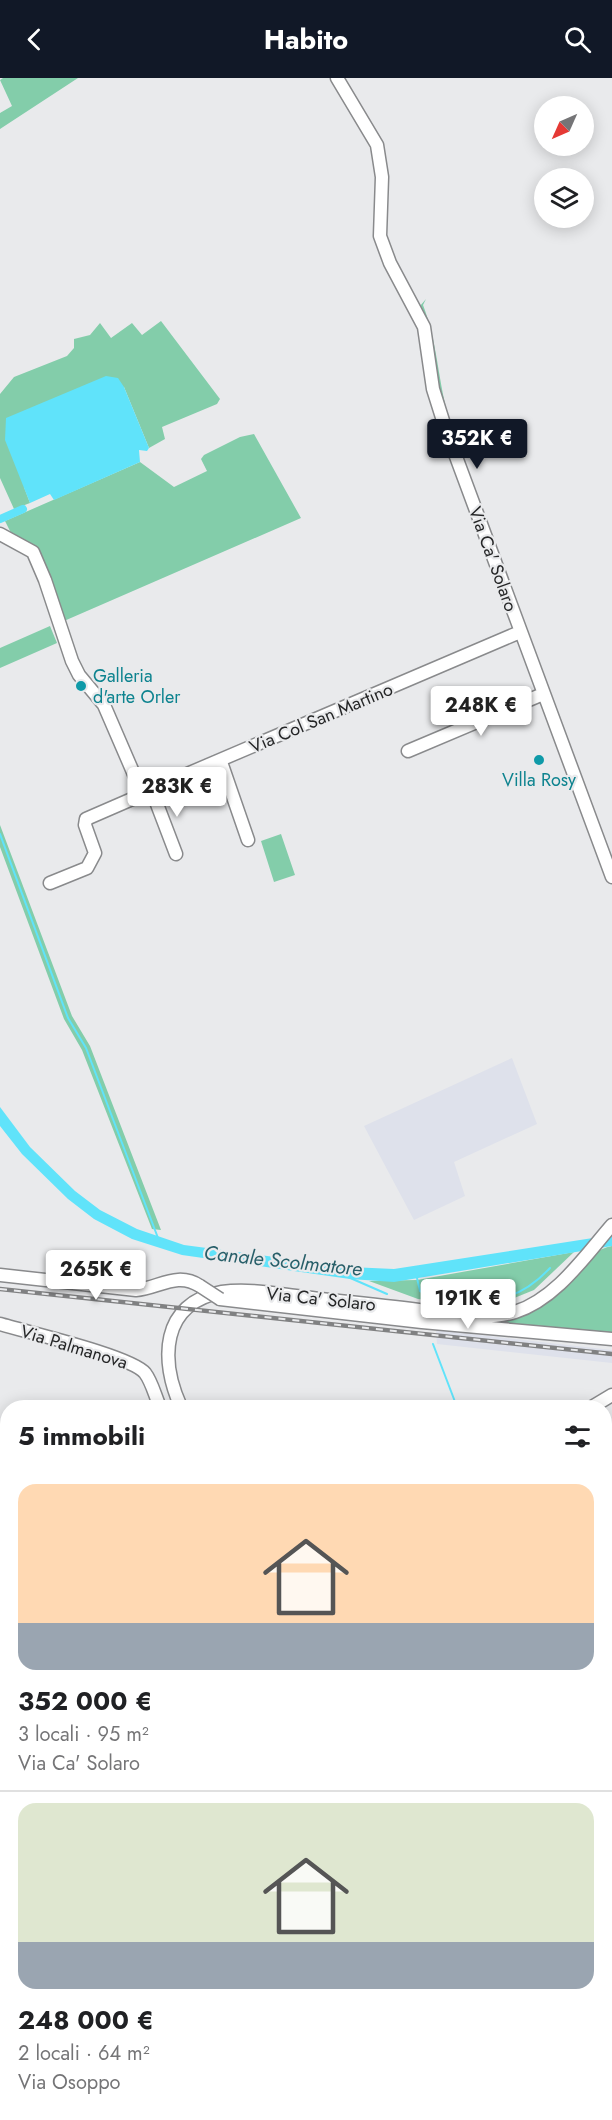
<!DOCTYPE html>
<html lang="it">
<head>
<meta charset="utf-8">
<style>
	:root { --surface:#fff; --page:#f6f6f6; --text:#202124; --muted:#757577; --line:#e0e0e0; --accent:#111827 }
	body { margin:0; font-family:Jost,sans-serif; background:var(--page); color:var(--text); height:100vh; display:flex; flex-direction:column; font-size:22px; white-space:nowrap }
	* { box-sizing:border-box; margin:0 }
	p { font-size:20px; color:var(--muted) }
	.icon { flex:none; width:33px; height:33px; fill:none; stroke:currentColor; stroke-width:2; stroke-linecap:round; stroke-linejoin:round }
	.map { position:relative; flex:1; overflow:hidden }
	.sheet { position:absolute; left:0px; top:1322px; width:612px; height:722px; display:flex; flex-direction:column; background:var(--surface); border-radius:24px 24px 0 0; box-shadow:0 3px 15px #0003 }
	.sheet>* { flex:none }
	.needle { width:39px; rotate:225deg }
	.fabs { position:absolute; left:534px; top:18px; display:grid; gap:12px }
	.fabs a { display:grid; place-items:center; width:60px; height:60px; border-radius:50%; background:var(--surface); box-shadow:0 3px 15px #0003; font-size:30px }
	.price { position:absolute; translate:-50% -51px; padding:0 14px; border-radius:6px; background:#fff; color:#222; font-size:20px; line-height:39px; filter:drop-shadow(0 2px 3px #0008) }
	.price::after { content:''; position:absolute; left:50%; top:36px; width:18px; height:14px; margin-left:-9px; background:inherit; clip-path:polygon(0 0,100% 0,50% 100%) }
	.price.selected { background:var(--accent); color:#fff }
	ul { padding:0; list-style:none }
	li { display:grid; align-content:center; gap:12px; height:318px; padding:0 18px }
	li+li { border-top:2px solid var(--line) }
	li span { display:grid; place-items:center; height:186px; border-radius:18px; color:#555 }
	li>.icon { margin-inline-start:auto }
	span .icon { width:108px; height:108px; fill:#fffc; stroke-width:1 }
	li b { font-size:26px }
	h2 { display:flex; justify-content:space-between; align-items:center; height:72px; padding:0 18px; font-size:26px }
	header { display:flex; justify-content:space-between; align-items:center; height:78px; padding:0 18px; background:var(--accent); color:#fff; font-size:27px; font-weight:700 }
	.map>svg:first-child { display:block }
	.built { fill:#dee1eb }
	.green { fill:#83cdaa }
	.water { fill:#60e3fa }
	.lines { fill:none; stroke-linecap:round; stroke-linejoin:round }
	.stream { stroke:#60e3fa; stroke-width:2 }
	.canal { stroke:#60e3fa; stroke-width:8 }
	.minor-casing { stroke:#898a8c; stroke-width:15 }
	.minor { stroke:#fff; stroke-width:12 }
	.rail-casing { stroke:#808182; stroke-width:4.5 }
	.rail { stroke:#e9eaec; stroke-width:2; stroke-dasharray:7; stroke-linecap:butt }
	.minor-bridge-casing { stroke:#898a8c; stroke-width:15; stroke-linecap:butt }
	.minor-bridge { stroke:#fff; stroke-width:12 }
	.culture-dot { fill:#0f9aa8; stroke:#e9eaec; stroke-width:2 }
	.labels { text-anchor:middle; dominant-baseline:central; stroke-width:4.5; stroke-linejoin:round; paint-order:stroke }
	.street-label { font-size:18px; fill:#252627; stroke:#e9eaec }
	.culture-label { font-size:18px; fill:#0d838f; stroke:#e9eaec; text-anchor:start }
	.water-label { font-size:20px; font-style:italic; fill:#285f69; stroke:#e9eaec }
</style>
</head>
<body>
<header><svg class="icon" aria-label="back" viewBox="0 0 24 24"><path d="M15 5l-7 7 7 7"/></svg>Habito<svg class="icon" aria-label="search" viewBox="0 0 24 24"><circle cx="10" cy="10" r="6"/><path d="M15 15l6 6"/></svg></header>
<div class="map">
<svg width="612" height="2042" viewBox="0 0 612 2042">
	<rect width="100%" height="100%" fill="#e9eaec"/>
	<path class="built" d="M 512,980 L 537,1046 L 454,1084 L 465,1118 L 414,1142 L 364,1048 Z
		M 436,1252 L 612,1272 L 612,1285 L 437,1266 Z"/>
	<path class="green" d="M 3,0 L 78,0 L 0,51 L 0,35 L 12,28 L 0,2 Z
		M 426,221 L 423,227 C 438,265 438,306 450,344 L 447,344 L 443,333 L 426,241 L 420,228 Z
		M 161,243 L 220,321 L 217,326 L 162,349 L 165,361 L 149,370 L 124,309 L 24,409 L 30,425 L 14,431 L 0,400 L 0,316 L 14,299 L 67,278 L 74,270 L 74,261 L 90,257 L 100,245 L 111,260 L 132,245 L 142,257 Z
		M 254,356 L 301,440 L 64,543 L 42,478 L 35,468 L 13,459 L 5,443 L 140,384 L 174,409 L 207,393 L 201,381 L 204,377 L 240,359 Z
		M 50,548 L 57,565 L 0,590 L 0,570 Z
		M 0,747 L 72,938 L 90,968 L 161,1152 L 152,1151 L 82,972 L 64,941 L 0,769 Z
		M 281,756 L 295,797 L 274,804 L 261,763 Z
		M 612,1168 L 612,1257 L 476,1245 C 502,1244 525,1240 547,1225 C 569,1209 585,1172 612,1168 Z
		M 574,1174 L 534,1212 L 499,1226 L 474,1227 L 418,1221 L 369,1203 L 417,1202 Z"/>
	<path class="water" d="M 106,298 L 118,300 L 124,309 L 149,370 L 147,373 L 139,372 L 140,384 L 54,422 L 50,416 L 30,425 L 5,362 L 6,340 Z
		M 0,1029 L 30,1069 L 75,1113 L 100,1132 L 137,1151 L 184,1167 L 350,1189 L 394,1191 L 612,1157 L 612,1168 L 394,1204 L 350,1201 L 182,1177 L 132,1161 L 94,1141 L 68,1121 L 22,1076 L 0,1048 Z"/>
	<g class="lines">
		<path class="stream" d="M 0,756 L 68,940 L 86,970 L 158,1160
			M 348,1199 L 387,1216
			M 417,1200 L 420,1213 L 428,1217 C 478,1227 514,1229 550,1190
			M 433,1266 L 457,1329"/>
		<path class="canal" d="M 0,441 L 23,431"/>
		<g class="minor-casing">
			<path id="minor" d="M 337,0 L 377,67 L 382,99 L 380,158 L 390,185 L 424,249 L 433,311 L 445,349 L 612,799
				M 0,456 L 33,474 L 45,502 L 72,583 L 79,597 L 104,627 L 139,708 L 145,714 L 520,554
				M 408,673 L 543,616
				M 221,684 L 248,762
				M 152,713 L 176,776
				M 50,805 L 87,790 L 95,775 L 85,747 L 86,741 L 139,718 L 143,713
				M 0,1197 L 136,1212 C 159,1210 177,1193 200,1208
				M 220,1221 L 422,1244 L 612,1261
				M 0,1246 C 26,1254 131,1278 145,1295 C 152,1304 155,1318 160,1329
				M 181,1329 C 160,1283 160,1225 222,1214 C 248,1210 277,1216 303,1219 C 344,1224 385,1227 425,1233 C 454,1237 487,1243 515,1234 C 556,1221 585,1178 612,1147
				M 592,1329 L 612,1317
				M 0,1476 L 8,1471
				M 0,1723 L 8,1718"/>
		</g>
		<use href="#minor" class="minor"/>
		<g class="rail-casing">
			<path id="rail" d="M 0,1211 L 612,1276"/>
		</g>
		<use href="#rail" class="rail"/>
		<g class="minor-bridge-casing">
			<path id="minor-bridge" d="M 200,1208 L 220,1221"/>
		</g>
		<use href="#minor-bridge" class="minor-bridge"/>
	</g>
	<g class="culture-dot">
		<circle cx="81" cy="608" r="6"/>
		<circle cx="539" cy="682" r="6"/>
	</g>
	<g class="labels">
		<g class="street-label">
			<text transform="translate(493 481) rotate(70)">Via Ca' Solaro</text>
			<text transform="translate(321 640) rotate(-23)">Via Col San Martino</text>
			<text transform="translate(321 1221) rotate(6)">Via Ca' Solaro</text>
			<text transform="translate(74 1269) rotate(17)">Via Palmanova</text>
		</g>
		<g class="culture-label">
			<text x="93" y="598">Galleria<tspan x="93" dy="21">d'arte Orler</tspan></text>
			<text x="539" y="702" text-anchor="middle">Villa Rosy</text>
		</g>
		<g class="water-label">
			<text transform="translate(283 1183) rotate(6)">Canale Scolmatore</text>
		</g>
	</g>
</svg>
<div class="fabs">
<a><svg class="needle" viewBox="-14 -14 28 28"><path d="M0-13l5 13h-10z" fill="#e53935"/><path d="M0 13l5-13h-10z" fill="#757577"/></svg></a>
<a><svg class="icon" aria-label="layers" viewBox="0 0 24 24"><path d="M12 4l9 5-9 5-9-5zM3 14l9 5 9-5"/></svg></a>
</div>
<b class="price selected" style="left:477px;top:392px">352K €</b>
<b class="price" style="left:481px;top:659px">248K €</b>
<b class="price" style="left:177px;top:740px">283K €</b>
<b class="price" style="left:96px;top:1223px">265K €</b>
<b class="price" style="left:468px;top:1252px">191K €</b>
<section class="sheet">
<h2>5 immobili<svg class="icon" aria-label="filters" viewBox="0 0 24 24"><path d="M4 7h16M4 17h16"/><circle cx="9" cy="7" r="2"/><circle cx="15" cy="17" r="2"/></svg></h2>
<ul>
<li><span style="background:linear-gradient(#ffd9b3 75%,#9aa5b1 0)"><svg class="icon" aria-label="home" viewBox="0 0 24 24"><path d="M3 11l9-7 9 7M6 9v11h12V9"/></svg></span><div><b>352 000 €</b><p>3 locali · 95 m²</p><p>Via Ca' Solaro</p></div></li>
<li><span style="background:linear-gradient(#dfe7d0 75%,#9aa5b1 0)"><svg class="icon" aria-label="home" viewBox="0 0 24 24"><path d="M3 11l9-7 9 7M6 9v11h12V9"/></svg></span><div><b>248 000 €</b><p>2 locali · 64 m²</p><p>Via Osoppo</p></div></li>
</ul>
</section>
</div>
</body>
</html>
